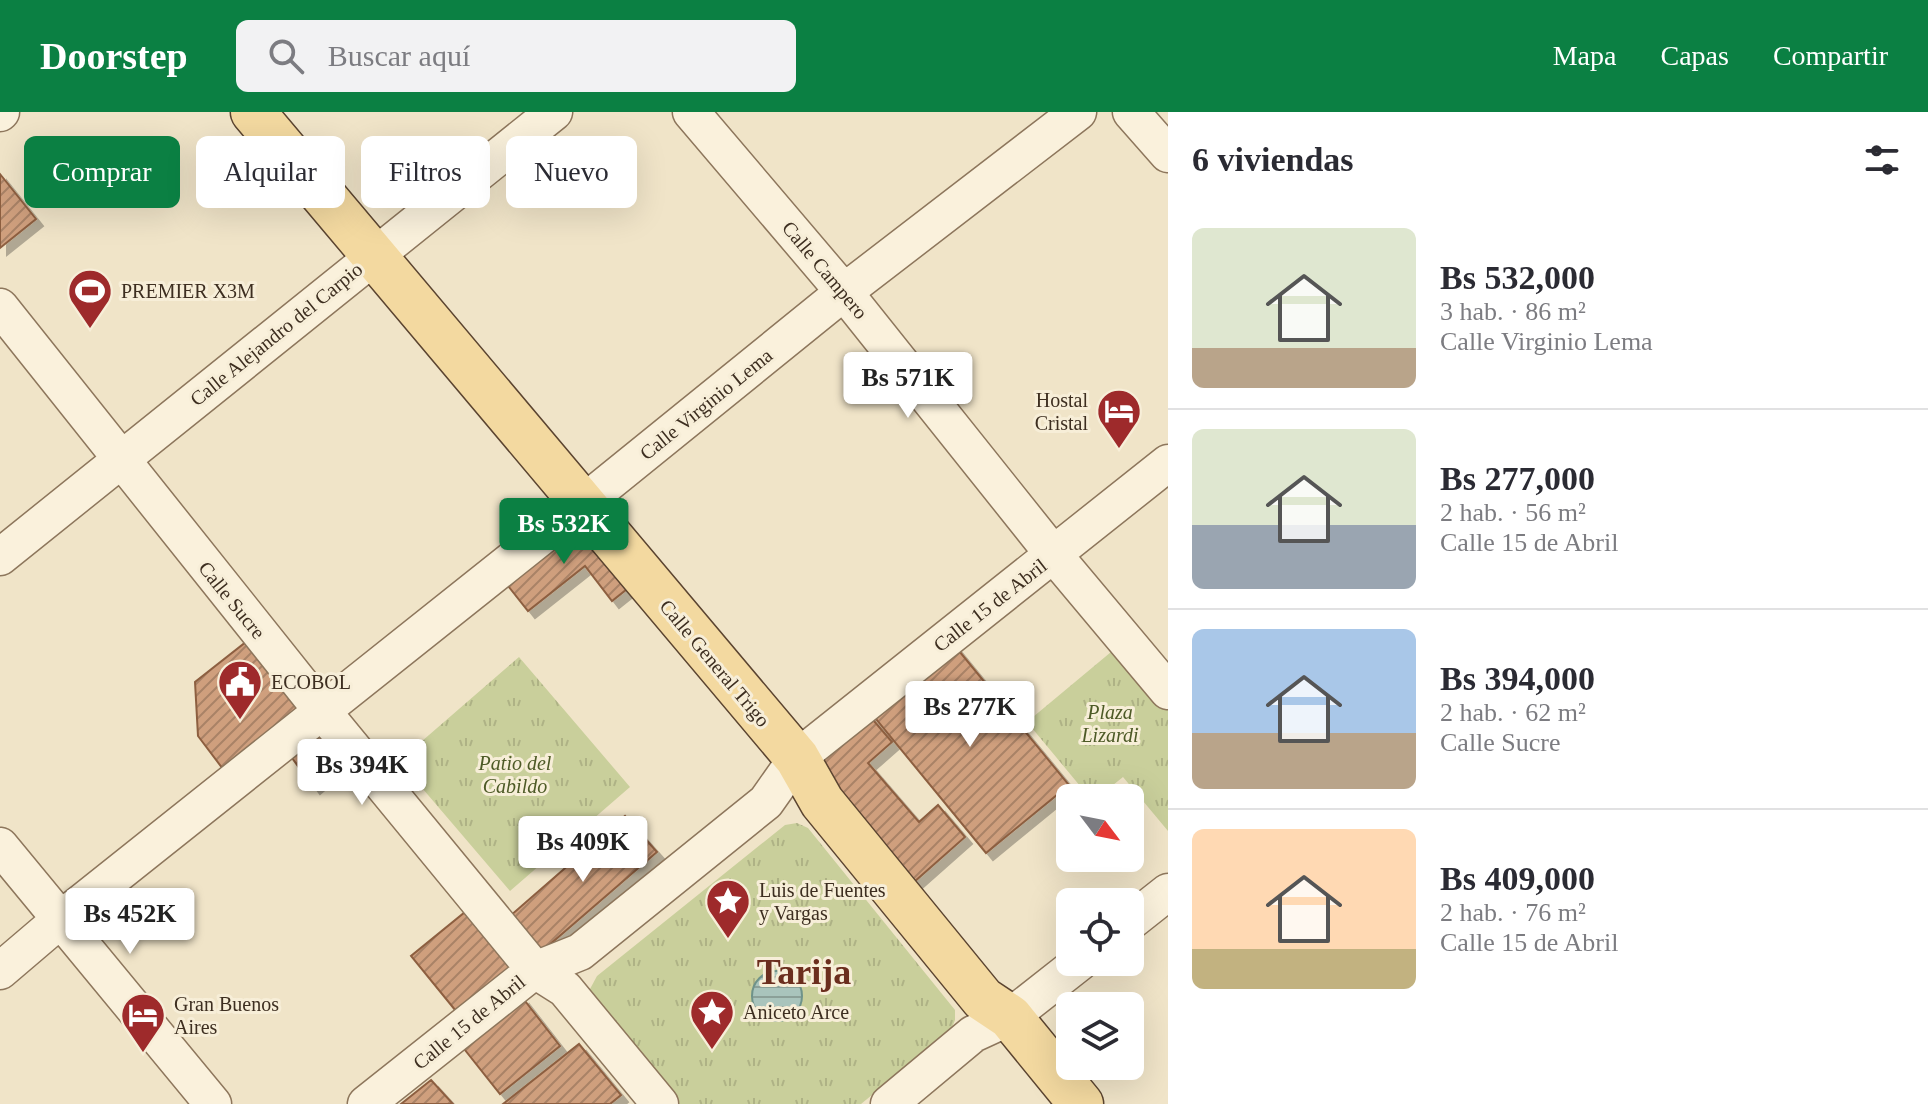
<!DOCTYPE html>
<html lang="es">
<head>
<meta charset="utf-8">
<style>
	:root { --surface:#fff; --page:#f2f2f3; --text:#2b2b33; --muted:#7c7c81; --line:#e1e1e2; --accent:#0b8043 }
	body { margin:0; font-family:Georgia,serif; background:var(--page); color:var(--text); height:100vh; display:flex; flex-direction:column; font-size:30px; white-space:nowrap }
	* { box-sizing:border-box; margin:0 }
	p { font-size:26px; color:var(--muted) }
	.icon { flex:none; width:44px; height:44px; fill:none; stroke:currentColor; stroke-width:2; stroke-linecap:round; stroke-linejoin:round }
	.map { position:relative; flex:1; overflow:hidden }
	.drawer { display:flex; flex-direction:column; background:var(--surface); width:760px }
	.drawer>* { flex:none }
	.hud { position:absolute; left:24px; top:24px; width:760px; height:72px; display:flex; gap:16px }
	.needle { width:52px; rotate:122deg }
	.controls { position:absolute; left:1056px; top:672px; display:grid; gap:16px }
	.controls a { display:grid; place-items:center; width:88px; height:88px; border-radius:12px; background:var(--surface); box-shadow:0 8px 32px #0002; font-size:40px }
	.price { position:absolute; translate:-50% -68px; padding:0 18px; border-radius:8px; background:#fff; color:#222; font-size:26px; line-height:52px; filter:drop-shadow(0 2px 4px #0008) }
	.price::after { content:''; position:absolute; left:50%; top:48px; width:24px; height:18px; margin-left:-12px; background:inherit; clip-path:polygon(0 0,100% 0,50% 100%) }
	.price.current { background:var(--accent); color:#fff }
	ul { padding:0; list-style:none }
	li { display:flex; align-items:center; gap:24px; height:200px; padding:0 24px }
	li+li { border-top:2px solid var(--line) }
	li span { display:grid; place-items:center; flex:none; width:224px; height:160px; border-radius:12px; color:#555 }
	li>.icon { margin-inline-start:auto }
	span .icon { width:96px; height:96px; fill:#fffc; stroke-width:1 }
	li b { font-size:34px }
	h2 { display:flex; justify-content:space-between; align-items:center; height:96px; padding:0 24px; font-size:34px }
	.pill { padding:0 28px; border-radius:12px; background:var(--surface); box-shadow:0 8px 32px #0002; font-size:28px; line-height:72px }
	.pill.current { background:var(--accent); color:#fff }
	header { display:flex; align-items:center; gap:48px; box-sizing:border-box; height:112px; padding:0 40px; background:var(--accent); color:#fff }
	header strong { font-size:38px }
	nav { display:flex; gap:44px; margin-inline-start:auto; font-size:28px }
	.search { width:560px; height:72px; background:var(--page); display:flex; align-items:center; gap:20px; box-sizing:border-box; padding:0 28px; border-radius:12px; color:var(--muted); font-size:30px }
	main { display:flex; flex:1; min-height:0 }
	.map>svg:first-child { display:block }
	.park { fill:url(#park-tufts) }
	.water { fill:url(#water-rules); stroke:#6f938a; stroke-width:2 }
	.building { fill:url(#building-hatch); stroke:#8d5f41; stroke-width:2; filter:url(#shadow) }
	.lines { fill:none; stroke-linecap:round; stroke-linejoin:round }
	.minor-casing { stroke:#8d765c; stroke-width:39 }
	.major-casing { stroke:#5b4430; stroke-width:47 }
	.minor { stroke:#faf1dc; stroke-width:36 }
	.major { stroke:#f3d9a0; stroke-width:44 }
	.labels { text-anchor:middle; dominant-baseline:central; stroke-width:6; stroke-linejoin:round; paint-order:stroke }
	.street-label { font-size:20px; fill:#3d2e20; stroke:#f7eed8 }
	.poi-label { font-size:20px; fill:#3d2e20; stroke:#f7eed8; text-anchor:start }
	.park-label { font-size:20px; font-style:italic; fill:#4d5a26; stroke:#f7eed8 }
	.town-label { font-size:36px; font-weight:bold; fill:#6b2e1e; stroke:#f7eed8 }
</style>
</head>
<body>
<header>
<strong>Doorstep</strong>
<div class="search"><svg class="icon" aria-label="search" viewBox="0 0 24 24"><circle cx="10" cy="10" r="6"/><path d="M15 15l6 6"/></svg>Buscar aquí</div>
<nav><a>Mapa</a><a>Capas</a><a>Compartir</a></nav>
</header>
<main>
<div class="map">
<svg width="1168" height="992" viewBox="0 0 1168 992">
	<defs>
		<pattern id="park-tufts" width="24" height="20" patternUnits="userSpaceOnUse" patternTransform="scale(2)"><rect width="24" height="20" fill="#c9cf9b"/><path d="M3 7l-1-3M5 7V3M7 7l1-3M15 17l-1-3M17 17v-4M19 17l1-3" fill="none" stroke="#aeb285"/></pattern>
		<pattern id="water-rules" width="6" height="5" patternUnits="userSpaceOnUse" patternTransform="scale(2)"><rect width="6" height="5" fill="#a9c4bc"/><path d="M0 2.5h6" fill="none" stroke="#8ba098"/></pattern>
		<pattern id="building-hatch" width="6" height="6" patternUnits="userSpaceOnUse" patternTransform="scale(2)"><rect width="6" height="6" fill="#cf9f7d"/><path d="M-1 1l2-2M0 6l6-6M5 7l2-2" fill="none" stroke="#a98266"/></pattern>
		<filter id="shadow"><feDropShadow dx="7" dy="7" stdDeviation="0" flood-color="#0004"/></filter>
	</defs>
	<rect width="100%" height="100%" fill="#f0e4c8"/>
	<path class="park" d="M 1117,535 L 1168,596 L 1168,719 L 1123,665 L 1097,686 L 1090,686 L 1027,610 Z
		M 519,545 L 630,675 L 510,779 L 399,649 Z
		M 797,711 L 808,716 L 955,898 L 955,908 L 951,918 L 861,992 L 677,992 L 594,889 L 590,877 L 597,864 L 785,713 Z"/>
	<path class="water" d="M752 884a25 25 0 1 1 50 0a25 25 0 1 1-50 0Z"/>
	<path class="building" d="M 0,62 L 36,107 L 0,136 Z
		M 575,405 L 632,473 L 612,489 L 585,454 L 528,499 L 501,465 Z
		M 251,526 L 304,593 L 226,661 L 198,624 L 195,570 Z
		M 955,534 L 1069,673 L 986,741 L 871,601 Z
		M 868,602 L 892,630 L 868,651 L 919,710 L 938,693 L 965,725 L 914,770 L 812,651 Z
		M 322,612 L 347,646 L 313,675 L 287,639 Z
		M 625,704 L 657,740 L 541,840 L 510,804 Z
		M 470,796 L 512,848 L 512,861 L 460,904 L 411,844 Z
		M 522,885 L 560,934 L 500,982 L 461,933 Z
		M 579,932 L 621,983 L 610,992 L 503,992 Z
		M 431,968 L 453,992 L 401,992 Z"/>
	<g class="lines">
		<g class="minor-casing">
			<path id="minor" d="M 691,0 L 844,180 L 1054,443 L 1168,579
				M 1131,0 L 1168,42
				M 0,1 L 1,0
				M 0,195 L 323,600 L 535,858 L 565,877 L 660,992
				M 0,445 L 554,0
				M 0,734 L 213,992
				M 1130,810 L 1168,780
				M 0,859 L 61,807 L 581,393 L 844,180 L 1078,0
				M 366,992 L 535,858 L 580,840 L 766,690 L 797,646 L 1168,351
				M 889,992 L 973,922 L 1010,905 L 1080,850"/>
		</g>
		<g class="major-casing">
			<path id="major" d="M 253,0 L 797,646 L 822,690 L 983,887 L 1010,905 L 1081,992"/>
		</g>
		<use href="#minor" class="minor"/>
		<use href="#major" class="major"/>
	</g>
	<defs>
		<g id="stadium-pin" transform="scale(2.3)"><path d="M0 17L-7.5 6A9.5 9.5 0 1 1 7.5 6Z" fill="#9e2a2b" stroke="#f7eed8"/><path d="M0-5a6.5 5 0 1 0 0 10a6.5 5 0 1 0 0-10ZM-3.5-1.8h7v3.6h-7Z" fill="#fff"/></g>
		<g id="hotel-pin" transform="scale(2.3)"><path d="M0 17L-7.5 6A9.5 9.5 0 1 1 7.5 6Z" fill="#9e2a2b" stroke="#f7eed8"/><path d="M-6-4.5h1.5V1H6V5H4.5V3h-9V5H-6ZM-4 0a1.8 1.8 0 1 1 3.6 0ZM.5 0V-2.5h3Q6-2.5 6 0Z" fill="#fff"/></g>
		<g id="civic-pin" transform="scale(2.3)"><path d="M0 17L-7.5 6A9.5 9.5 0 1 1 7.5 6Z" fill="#9e2a2b" stroke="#f7eed8"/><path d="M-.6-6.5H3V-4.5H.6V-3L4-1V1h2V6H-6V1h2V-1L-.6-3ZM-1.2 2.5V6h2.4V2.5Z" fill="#fff"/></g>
		<g id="sight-pin" transform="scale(2.3)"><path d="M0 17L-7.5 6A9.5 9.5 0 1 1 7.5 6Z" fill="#9e2a2b" stroke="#f7eed8"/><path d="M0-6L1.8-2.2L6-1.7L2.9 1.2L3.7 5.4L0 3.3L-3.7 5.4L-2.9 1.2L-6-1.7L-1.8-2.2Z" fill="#fff"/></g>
	</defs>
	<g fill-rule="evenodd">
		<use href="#stadium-pin" x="90" y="179"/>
		<use href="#hotel-pin" x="1119" y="299"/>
		<use href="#civic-pin" x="240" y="570"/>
		<use href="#sight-pin" x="728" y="789"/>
		<use href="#sight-pin" x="712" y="900"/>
		<use href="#hotel-pin" x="143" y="903"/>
	</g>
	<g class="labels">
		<g class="street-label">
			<text transform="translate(825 158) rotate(50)">Calle Campero</text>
			<text transform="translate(276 222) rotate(-39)">Calle Alejandro del Carpio</text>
			<text transform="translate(706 292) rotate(-39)">Calle Virginio Lema</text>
			<text transform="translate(232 488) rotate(51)">Calle Sucre</text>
			<text transform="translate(990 493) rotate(-38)">Calle 15 de Abril</text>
			<text transform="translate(715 551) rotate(50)">Calle General Trigo</text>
			<text transform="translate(469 910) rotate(-39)">Calle 15 de Abril</text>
		</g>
		<g class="poi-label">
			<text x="121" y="179">PREMIER X3M</text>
			<text x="1088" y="288" text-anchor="end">Hostal<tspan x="1088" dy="23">Cristal</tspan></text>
			<text x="271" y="570">ECOBOL</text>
			<text x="759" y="778">Luis de Fuentes<tspan x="759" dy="23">y Vargas</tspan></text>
			<text x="174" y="892">Gran Buenos<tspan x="174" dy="23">Aires</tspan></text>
			<text x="743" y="900">Aniceto Arce</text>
		</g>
		<g class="park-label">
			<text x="1110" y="600">Plaza<tspan x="1110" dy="23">Lizardi</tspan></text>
			<text x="515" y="651">Patio del<tspan x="515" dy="23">Cabildo</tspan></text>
		</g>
		<g class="town-label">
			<text x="804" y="860">Tarija</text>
		</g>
	</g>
</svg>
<div class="controls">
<a><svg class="needle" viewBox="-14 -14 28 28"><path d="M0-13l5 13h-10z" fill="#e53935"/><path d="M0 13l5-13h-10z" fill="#7c7c81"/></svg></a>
<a><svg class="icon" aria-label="locate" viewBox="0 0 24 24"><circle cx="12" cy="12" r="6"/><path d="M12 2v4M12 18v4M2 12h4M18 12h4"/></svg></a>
<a><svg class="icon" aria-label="layers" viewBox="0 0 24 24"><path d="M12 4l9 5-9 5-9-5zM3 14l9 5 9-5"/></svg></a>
</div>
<b class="price" style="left:908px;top:308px">Bs 571K</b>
<b class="price current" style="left:564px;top:454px">Bs 532K</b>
<b class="price" style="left:970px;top:637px">Bs 277K</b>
<b class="price" style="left:362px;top:695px">Bs 394K</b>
<b class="price" style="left:583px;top:772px">Bs 409K</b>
<b class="price" style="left:130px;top:844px">Bs 452K</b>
<div class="hud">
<a class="pill current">Comprar</a>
<a class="pill">Alquilar</a>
<a class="pill">Filtros</a>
<a class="pill">Nuevo</a>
</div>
</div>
<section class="drawer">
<h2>6 viviendas<svg class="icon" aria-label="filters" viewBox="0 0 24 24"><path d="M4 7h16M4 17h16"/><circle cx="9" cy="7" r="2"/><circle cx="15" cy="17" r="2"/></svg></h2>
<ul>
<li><span style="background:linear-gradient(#dfe7d0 75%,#b9a48a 0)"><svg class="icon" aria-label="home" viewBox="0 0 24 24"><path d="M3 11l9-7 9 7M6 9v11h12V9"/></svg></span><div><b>Bs 532,000</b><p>3 hab. · 86 m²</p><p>Calle Virginio Lema</p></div></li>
<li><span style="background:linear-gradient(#dfe7d0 60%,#9aa5b1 0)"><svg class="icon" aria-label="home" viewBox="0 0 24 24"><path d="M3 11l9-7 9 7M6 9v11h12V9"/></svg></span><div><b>Bs 277,000</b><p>2 hab. · 56 m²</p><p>Calle 15 de Abril</p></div></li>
<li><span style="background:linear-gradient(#a9c7e8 65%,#b9a48a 0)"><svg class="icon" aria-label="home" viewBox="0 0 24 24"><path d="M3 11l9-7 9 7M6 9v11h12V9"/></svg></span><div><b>Bs 394,000</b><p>2 hab. · 62 m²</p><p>Calle Sucre</p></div></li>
<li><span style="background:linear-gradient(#ffd9b3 75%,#c2b280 0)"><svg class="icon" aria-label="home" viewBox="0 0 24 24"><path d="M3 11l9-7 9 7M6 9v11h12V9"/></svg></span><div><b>Bs 409,000</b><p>2 hab. · 76 m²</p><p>Calle 15 de Abril</p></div></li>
</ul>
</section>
</main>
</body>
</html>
